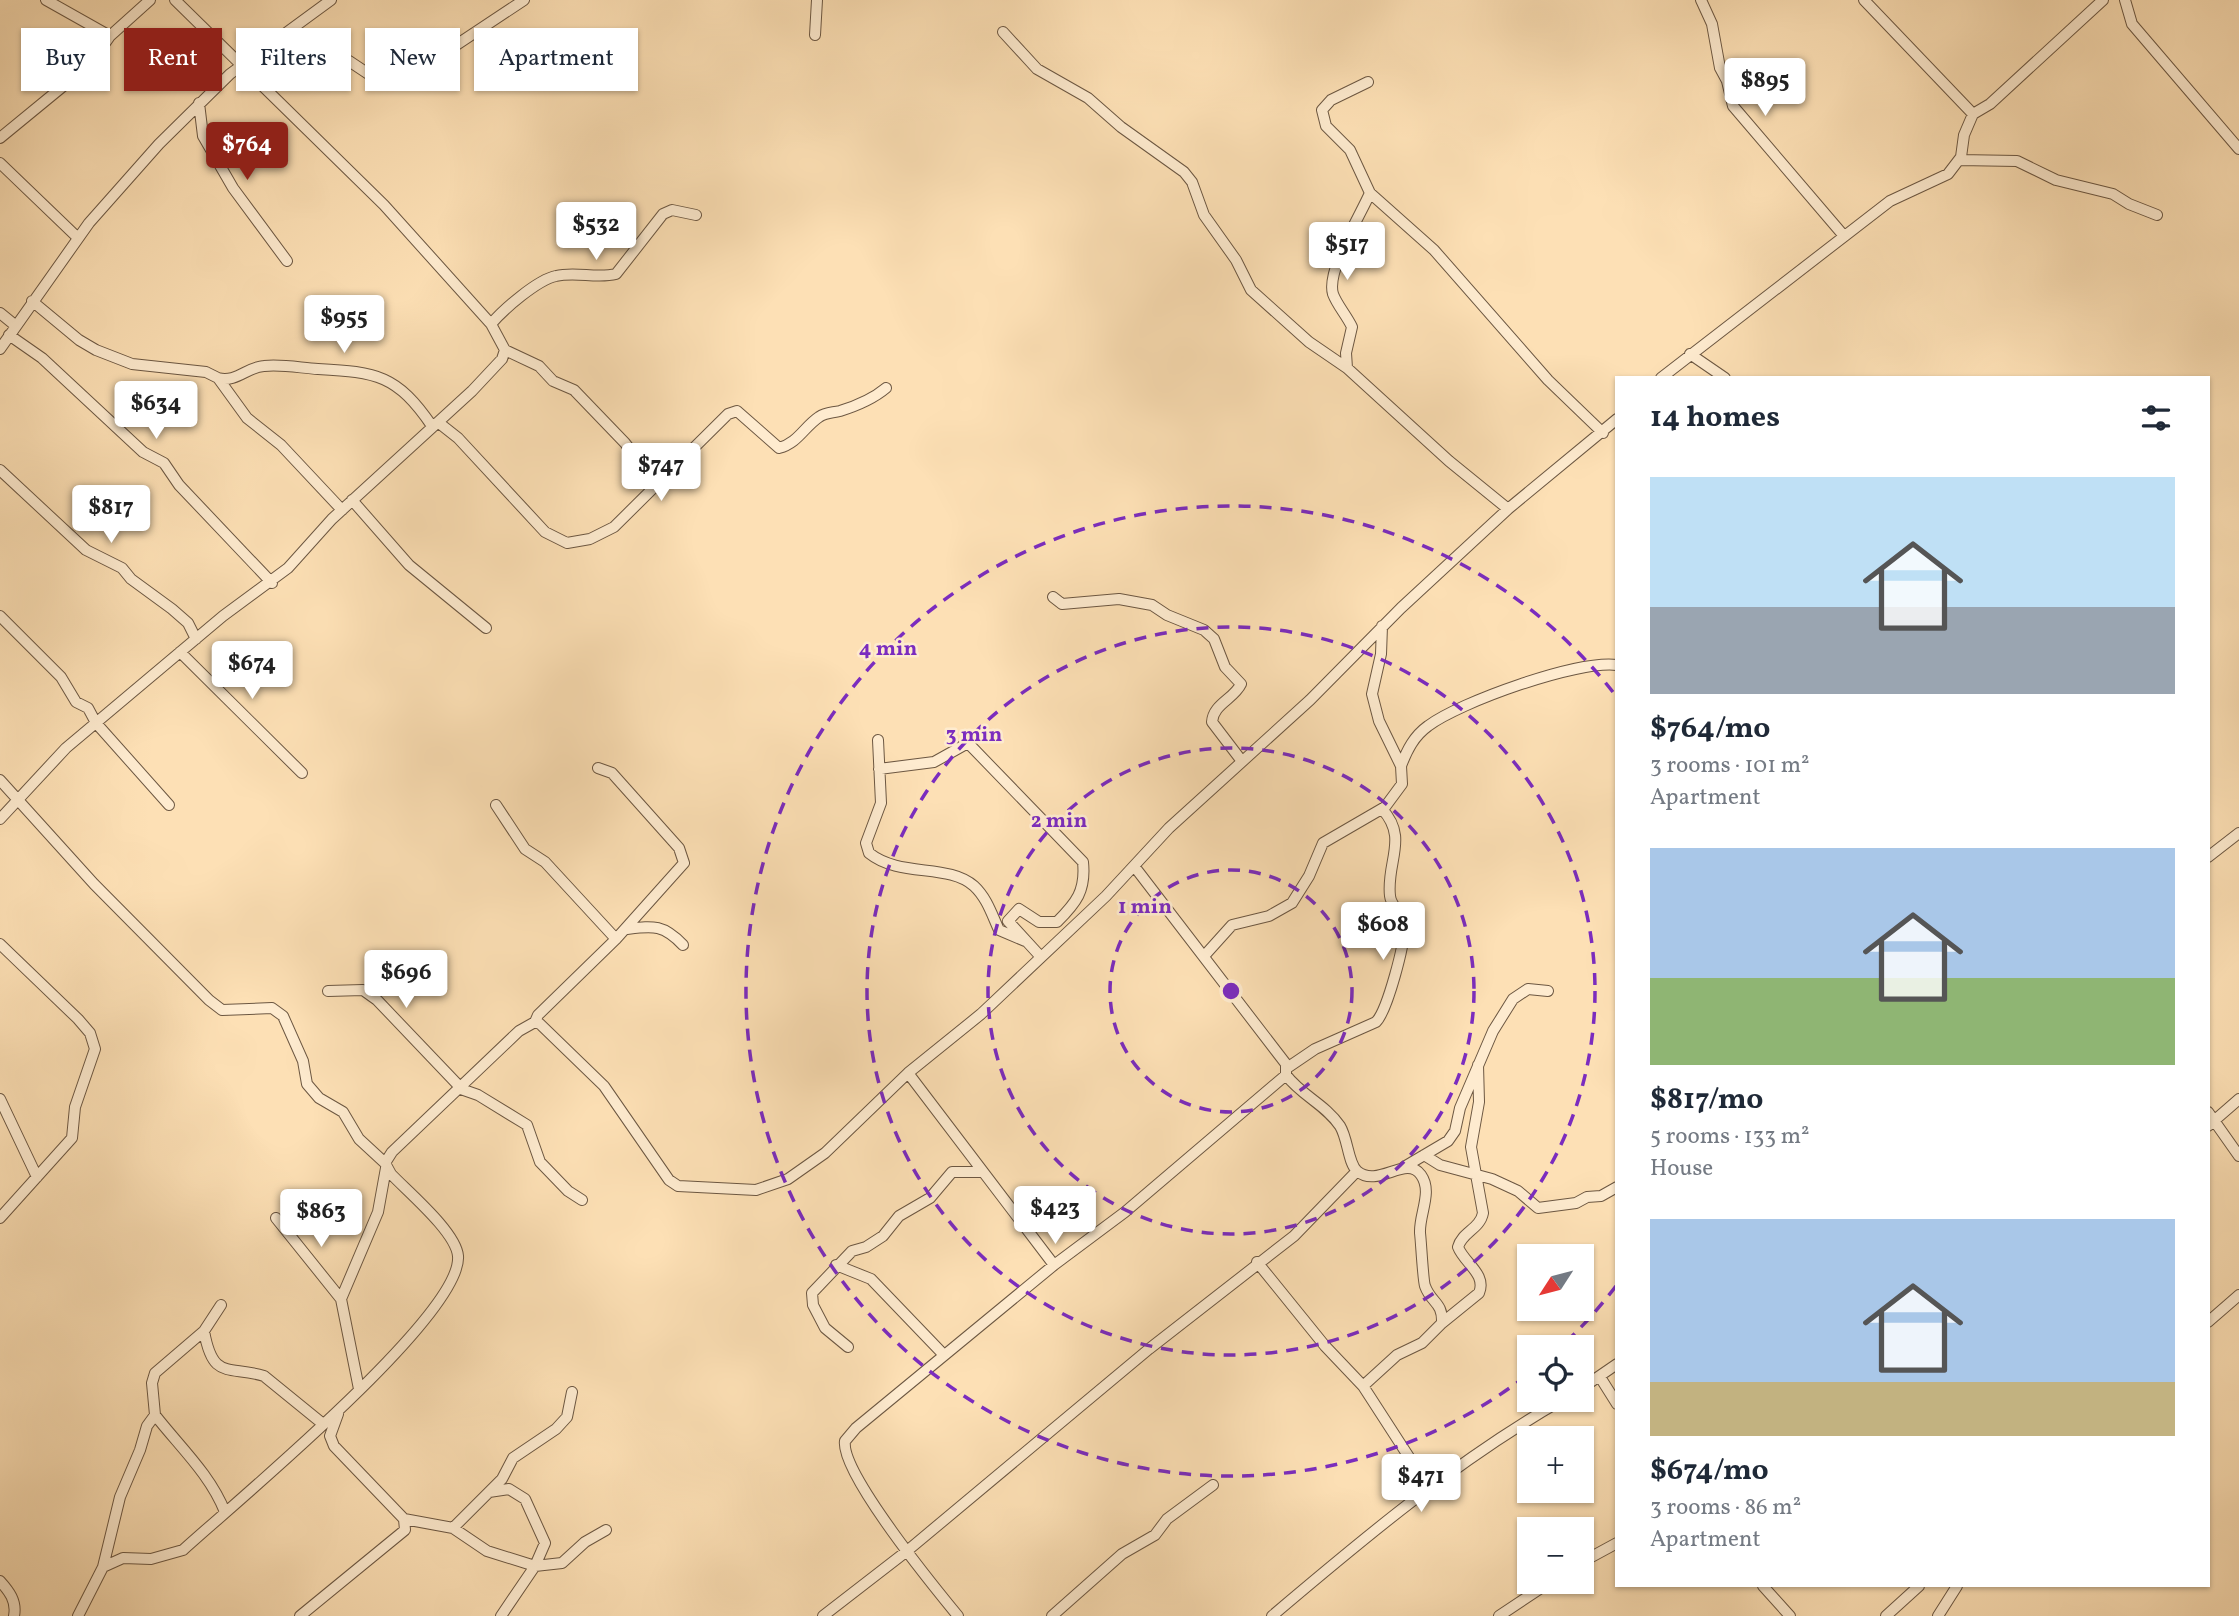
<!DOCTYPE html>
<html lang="en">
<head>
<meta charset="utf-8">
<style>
	:root { --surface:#fff; --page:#f2f2f3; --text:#1f2937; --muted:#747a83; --accent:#8f2418 }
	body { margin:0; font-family:Vollkorn,serif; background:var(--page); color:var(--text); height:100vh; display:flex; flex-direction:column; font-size:26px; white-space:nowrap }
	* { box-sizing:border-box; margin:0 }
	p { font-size:23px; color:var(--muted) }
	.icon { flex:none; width:38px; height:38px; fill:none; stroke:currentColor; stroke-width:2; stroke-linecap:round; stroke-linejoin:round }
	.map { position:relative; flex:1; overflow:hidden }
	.drawer { position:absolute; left:1615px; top:376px; width:595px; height:1211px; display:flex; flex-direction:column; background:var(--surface); border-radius:0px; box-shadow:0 2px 5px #0004 }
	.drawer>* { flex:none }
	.hud { position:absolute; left:21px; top:28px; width:665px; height:63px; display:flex; gap:14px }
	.needle { width:46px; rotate:234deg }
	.fabs { position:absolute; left:1517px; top:1244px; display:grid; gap:14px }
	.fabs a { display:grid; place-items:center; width:77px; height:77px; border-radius:0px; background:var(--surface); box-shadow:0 2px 5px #0004; font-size:35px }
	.price { position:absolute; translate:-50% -60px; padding:0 16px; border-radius:7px; background:#fff; color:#222; font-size:23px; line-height:46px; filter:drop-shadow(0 2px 4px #0008) }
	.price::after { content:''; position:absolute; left:50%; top:42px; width:21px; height:16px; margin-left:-10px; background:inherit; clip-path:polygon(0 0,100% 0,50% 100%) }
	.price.current { background:var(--accent); color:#fff }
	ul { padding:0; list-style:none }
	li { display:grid; align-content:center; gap:14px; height:371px; padding:0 35px }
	li span { display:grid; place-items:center; height:217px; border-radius:0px; color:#555 }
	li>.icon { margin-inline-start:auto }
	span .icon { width:126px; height:126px; fill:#fffc; stroke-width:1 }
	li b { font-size:30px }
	h2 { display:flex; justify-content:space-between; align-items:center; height:84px; padding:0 35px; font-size:30px }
	.chip { padding:0 24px; border-radius:0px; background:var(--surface); box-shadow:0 2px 5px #0004; font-size:24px; line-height:63px }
	.chip.current { background:var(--accent); color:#fff }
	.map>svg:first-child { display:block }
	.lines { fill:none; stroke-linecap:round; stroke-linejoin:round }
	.street-casing { stroke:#6c5742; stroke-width:12 }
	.street { stroke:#feebcf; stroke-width:10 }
	.ring { fill:none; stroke:#7b2cbf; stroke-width:3.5; stroke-dasharray:12 9 }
	.centre { fill:#7b2cbf; stroke:#feebcf; stroke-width:3.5 }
	.ring-label { font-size:21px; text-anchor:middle; font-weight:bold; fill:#7b2cbf; stroke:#feebcf; stroke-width:5; stroke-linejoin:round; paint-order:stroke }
</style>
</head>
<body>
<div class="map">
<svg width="2239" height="1616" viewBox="0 0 2239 1616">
	<rect width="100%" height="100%" fill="#fde0b5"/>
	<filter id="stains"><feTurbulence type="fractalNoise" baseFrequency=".00286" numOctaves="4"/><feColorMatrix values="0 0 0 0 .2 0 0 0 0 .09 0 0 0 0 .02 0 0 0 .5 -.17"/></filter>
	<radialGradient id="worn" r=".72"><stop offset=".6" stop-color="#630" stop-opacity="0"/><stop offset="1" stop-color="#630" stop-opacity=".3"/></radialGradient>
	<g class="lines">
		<g class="street-casing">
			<path id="street" d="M 46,0 L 110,36
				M 1701,0 L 1712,24 L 1720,68 L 1727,81 L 1733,106 L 1844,236
				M 1864,0 L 1973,114
				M 2125,0 L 2132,24 L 2239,149
				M 1003,32 L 1037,69 L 1088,98 L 1121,127 L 1184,172 L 1192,182 L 1204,215 L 1236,260 L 1251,290 L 1309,342 L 1347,368 L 1449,461 L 1508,509
				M 815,35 L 817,0
				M 250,60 L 314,51 L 349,61 L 376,79 L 389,85 L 396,85 L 524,0
				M 1368,82 L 1331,100 L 1322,110 L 1326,126 L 1350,150 L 1370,193 L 1434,250 L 1548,380 L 1603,433
				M 199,103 L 203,136 L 233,188 L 287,261
				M 0,138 L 67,83 L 83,74 L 110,36 L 150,0
				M 1959,160 L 2017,161 L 2056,180 L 2113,194 L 2129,204 L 2157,215
				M 0,163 L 78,238
				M 32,301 L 79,340 L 96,350 L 132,364 L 206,372 L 218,378 L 247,418 L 281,445 L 342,510
				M 0,313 L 16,326
				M 491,324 C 504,309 537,280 556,276 C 576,271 596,279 616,274 L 663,214 L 672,210 L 696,215
				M 9,335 L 42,358 L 143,452 L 164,463 L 179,485 L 272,583
				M 0,349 L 89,223 L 159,144 L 230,74 L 331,0
				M 505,350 L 539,366 L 553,381 L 574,390 L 625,443 L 657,485
				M 1690,354 L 1725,378
				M 1347,368 L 1346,353 L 1352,327 C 1347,316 1337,305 1333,294 C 1326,271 1360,216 1370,193
				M 218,378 C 236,383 247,367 264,366 C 282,364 301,368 318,369 C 377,372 397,375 432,426
				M 1661,378 L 1890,201 L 1948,174 L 1961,157 L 1964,135 L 1973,114 L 1990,104 L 2103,0
				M 439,423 L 458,438 L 545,532 L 567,543 L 590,539 L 614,527 L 728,414 L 737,411 L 779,448 C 798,443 804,427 819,417 C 826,412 832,413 840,411 C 856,406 873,399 886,388
				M 0,470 L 86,550 L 122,568 L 131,579 L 172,609 L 188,623 L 196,639
				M 352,500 L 409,565 L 486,628
				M 1053,597 L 1062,604 L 1119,599 L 1152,605 L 1167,615 L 1204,630 L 1214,639 L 1225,667 L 1241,684 C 1234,699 1213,704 1212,722 L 1241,760
				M 0,616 L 61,677 L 76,702 L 88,708 L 96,723 L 169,805
				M 180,652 L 302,773
				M 878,740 L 881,803 L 866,843 L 869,853 C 900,878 948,863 974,886 C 987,898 992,915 999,930 L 1025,941
				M 1401,766 C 1407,750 1414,736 1428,726 C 1460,702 1577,660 1617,665
				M 879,769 L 934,762 L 968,743 L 1083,862 C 1086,891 1076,903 1057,922 L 1039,922 L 1019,909 L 1008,921 L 1041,957
				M 0,780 L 94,884 L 209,1000 L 222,1010 L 272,1008 L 283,1016 L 303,1061 L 307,1084 L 319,1098 L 343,1112 L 359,1139 L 385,1163
				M 496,805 L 525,849 L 545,862 L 616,939
				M 0,819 L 66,748 L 223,616 L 288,568 L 332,519 L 472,391 L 502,359 L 505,350 L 491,324 L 384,205 L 175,0
				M 2208,857 L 2239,833
				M 626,929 C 653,926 663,924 683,945
				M 0,944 L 78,1019 L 90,1033 L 95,1049 L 75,1107 L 72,1138 L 0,1218
				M 1205,955 L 1232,925 L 1269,916 L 1292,903 L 1309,876 L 1323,843 L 1385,807 L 1402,784 L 1401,766 L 1379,721 L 1372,694 L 1381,654 L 1382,626
				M 328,991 L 363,990 L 377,1000 L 459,1086
				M 535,1022 L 538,1015 L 616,939 L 684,863 L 679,848 L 612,773 L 598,768
				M 1287,1068 L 1315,1049 L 1376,1022 C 1387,1011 1406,942 1404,925 C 1402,914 1391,906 1390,896 C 1386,862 1409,838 1382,809
				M 908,1073 L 1054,1265
				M 1286,1075 C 1302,1096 1325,1104 1340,1126 C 1348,1139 1348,1163 1357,1171 C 1378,1189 1406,1154 1421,1175 C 1433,1192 1419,1214 1420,1233 C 1421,1240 1423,1281 1425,1286 C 1431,1303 1443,1302 1442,1323 L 1422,1343 L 1397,1355 L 1363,1386
				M 458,1088 L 478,1095 L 527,1125 L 540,1162 L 568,1191 L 582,1200
				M 0,1099 L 37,1177
				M 2208,1112 L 2239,1156
				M 2208,1126 L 2239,1099
				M 1424,1155 L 1440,1165 L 1492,1179 L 1518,1191 L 1538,1208 L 1576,1203 L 1587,1197 L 1601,1196 L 1617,1187
				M 1404,1167 L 1448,1141 L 1455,1131 L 1460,1108 L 1493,1031 L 1513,999 L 1528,989 L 1548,991
				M 276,1218 L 341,1299
				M 1257,1262 L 1325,1346 L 1363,1386 L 1429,1488
				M 836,1265 L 871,1279 L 943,1354
				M 2208,1322 L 2239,1295
				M 1442,1323 L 1479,1293 C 1487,1274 1464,1263 1458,1247 C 1462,1232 1480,1229 1483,1213 L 1471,1147 L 1479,1102 L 1478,1065
				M 204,1331 C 213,1381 228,1365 264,1376 L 323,1424
				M 848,1347 L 825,1328 L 813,1305 L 812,1293 L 852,1251 L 866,1247 L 883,1236 L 899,1216 L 930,1198 L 952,1172 L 983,1172
				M 1600,1377 L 1617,1404
				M 1582,1388 L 1617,1364
				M 359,1389 L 341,1299 L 378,1212 L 386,1168
				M 155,1415 C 179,1446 210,1474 225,1512
				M 489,1492 L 509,1489 L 525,1499 L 545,1543 L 535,1566 L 501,1616
				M 404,1519 L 453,1528 L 487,1551 L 535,1566 L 562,1563 L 585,1542 L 606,1530
				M 453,1528 L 502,1479 L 513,1458 L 556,1429 L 567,1417 L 572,1392
				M 1582,1562 L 1617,1543
				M 103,1567 L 120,1497 L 140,1450 L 147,1426 L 155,1415 L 152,1383 L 155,1373 L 204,1331 L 221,1305
				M 0,1581 C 9,1591 17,1601 14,1616
				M 1763,1586 L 1790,1616
				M 78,1616 L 103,1567 L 123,1558 L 151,1559 L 183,1550 C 232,1505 463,1315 458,1256 C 456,1232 408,1192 391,1174 L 385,1163 L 392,1152 L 519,1031 L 535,1022 L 540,1024 L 604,1086 L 669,1180 L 678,1186 L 756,1190 L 788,1179 L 825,1153 L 908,1073 L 981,1014 L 1106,896 L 1169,828 L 1310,700 L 1401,608 L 1508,509 L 1617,419
				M 300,1616 L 405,1530 L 404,1519 L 334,1446 L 330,1436 L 338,1414
				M 823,1616 L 907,1551 L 1149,1349 L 1294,1236 L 1357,1171
				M 958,1616 C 935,1588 840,1472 845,1441 L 856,1428 L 1054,1265 L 1125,1212 L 1286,1075 L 1286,1064 L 1276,1051 L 1134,866
				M 1052,1616 L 1122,1554 L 1155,1535 L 1167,1519 L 1213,1485
				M 1272,1616 C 1364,1538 1457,1460 1562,1400
				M 1499,1616 L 1550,1582
				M 1886,1616 L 1919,1586
				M 1938,1616 L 1957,1586"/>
		</g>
		<use href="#street" class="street"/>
	</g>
	<g class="ring">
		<circle cx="1231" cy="991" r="121"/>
		<circle cx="1231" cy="991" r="243"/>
		<circle cx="1231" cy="991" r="364"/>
		<path d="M1616 1286A485 485 0 0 1 1562 1346M1526 1376A485 485 0 1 1 1616 696"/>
	</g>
	<circle cx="1231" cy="991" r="10" class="centre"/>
	<g class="ring-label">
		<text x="888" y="655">4 min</text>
		<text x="974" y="741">3 min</text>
		<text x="1059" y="827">2 min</text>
		<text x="1145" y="913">1 min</text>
	</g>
	<rect width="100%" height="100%" filter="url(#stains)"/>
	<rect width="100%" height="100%" fill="url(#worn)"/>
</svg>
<div class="fabs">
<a><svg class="needle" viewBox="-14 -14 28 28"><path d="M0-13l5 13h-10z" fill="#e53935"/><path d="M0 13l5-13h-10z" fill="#747a83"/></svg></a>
<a><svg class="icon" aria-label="locate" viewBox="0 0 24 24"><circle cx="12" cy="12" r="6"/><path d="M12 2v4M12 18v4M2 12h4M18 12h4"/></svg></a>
<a>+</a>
<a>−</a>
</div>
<b class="price" style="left:1765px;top:118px">$895</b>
<b class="price current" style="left:247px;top:182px">$764</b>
<b class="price" style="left:596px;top:262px">$532</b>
<b class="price" style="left:1347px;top:282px">$517</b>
<b class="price" style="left:344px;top:355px">$955</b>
<b class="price" style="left:156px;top:441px">$634</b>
<b class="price" style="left:661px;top:503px">$747</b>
<b class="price" style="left:111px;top:545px">$817</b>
<b class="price" style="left:252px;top:701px">$674</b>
<b class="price" style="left:1383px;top:962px">$608</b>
<b class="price" style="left:406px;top:1010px">$696</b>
<b class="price" style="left:1055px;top:1246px">$423</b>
<b class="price" style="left:321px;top:1249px">$863</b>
<b class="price" style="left:1421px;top:1514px">$471</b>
<div class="hud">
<a class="chip">Buy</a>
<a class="chip current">Rent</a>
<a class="chip">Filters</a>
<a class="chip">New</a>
<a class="chip">Apartment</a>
</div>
<section class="drawer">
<h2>14 homes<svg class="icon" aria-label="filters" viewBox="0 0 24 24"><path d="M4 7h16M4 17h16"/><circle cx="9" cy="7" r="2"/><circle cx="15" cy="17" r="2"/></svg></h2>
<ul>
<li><span style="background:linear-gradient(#bfe0f5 60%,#9aa5b1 0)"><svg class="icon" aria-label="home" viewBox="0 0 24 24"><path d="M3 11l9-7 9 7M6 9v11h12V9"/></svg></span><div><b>$764/mo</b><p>3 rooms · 101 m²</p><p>Apartment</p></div></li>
<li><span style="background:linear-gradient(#a9c7e8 60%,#8fb573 0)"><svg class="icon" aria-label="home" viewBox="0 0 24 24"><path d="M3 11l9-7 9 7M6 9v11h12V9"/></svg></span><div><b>$817/mo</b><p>5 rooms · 133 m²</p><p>House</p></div></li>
<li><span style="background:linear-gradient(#a9c7e8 75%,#c2b280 0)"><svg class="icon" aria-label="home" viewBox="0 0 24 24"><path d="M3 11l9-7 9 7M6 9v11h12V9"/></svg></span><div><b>$674/mo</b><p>3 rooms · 86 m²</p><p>Apartment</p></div></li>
</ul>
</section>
</div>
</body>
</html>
